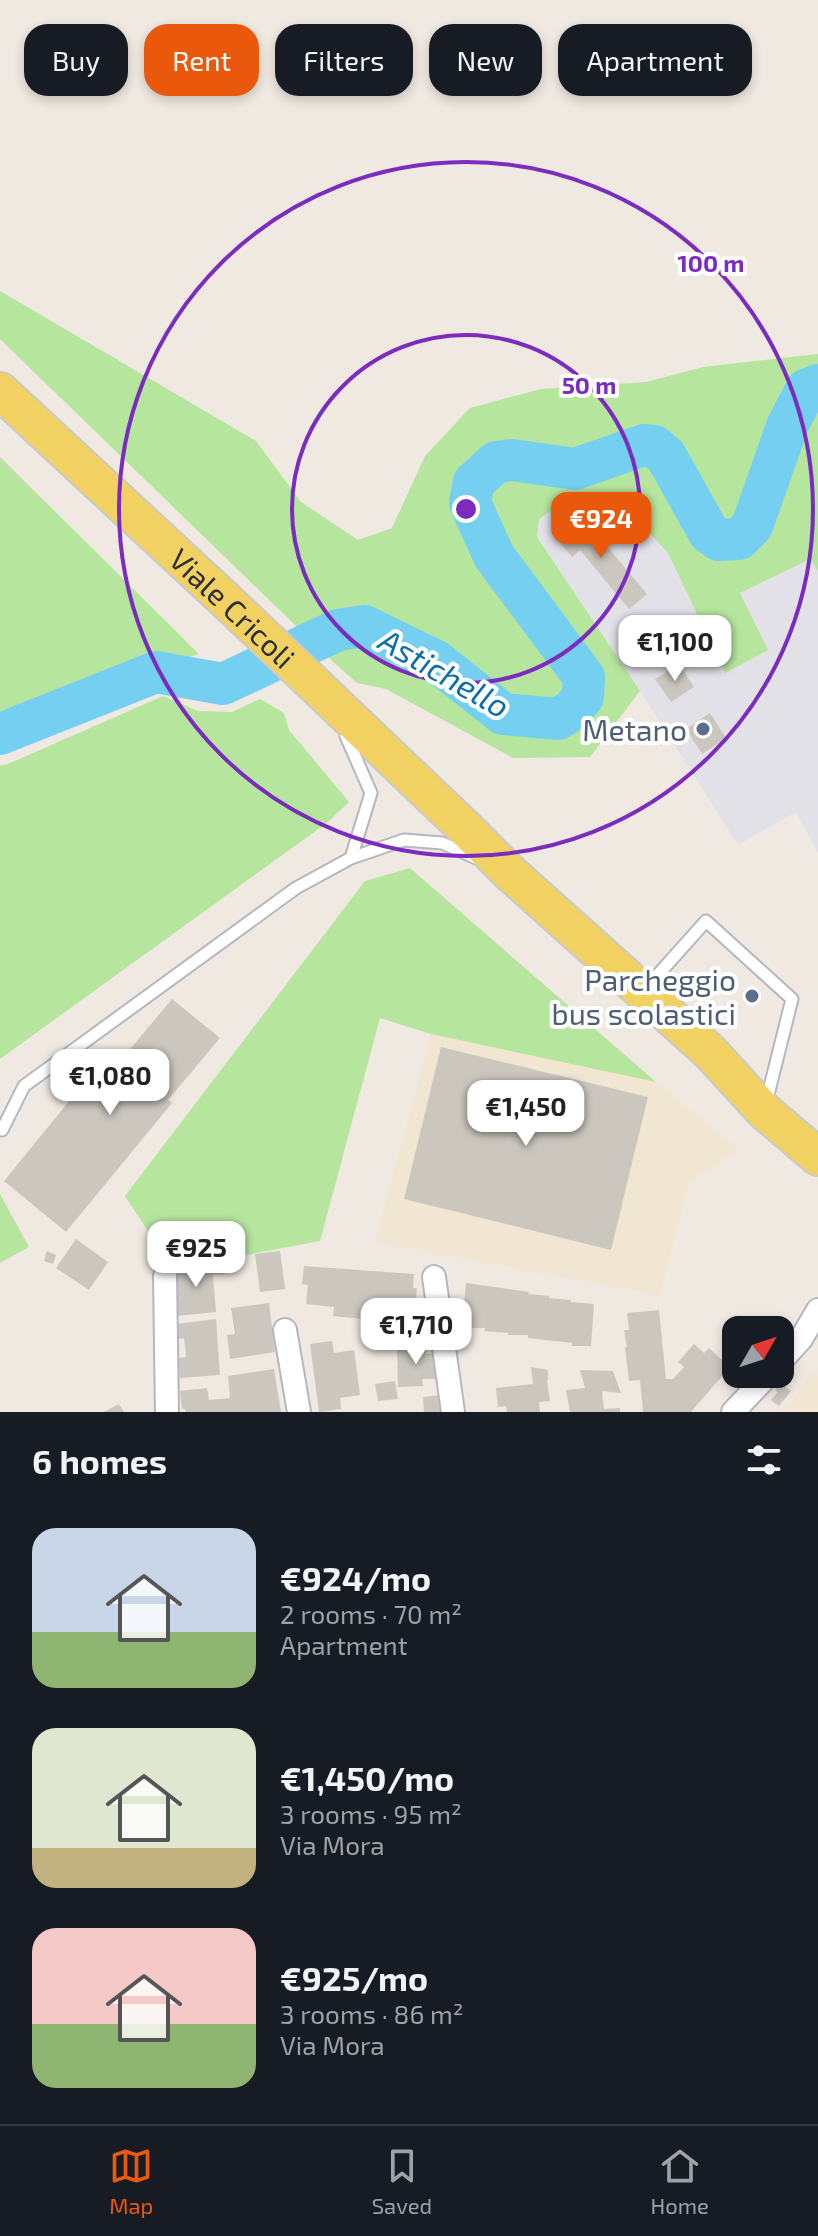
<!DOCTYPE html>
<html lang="en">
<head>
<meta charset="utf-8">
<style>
	:root { --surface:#171b24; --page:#20242c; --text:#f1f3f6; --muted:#9ea1a6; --line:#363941; --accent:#ea580c }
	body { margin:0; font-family:"Exo 2",sans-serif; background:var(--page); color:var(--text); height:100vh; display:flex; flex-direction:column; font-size:30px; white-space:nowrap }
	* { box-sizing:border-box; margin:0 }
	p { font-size:26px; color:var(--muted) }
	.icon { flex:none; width:44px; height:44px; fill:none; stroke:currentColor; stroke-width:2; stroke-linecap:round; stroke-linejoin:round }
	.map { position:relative; height:1412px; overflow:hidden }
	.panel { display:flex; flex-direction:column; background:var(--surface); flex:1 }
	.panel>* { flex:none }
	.guide { position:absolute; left:24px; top:24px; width:770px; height:72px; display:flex; gap:16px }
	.needle { width:52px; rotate:51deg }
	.tools { position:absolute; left:722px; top:1316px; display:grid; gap:16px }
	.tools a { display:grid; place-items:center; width:72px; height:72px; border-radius:16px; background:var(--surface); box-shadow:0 4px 12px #0003; font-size:40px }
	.price { position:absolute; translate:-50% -68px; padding:0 18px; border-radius:16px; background:#fff; color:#222; font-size:26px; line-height:52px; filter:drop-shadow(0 2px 4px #0008) }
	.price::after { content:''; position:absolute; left:50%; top:48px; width:24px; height:18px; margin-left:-12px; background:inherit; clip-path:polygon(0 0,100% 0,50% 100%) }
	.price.on { background:var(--accent); color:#fff }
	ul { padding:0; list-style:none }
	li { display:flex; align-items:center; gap:24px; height:200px; padding:0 32px }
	li span { display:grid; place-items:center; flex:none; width:224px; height:160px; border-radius:24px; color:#555 }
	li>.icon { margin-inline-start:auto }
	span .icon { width:96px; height:96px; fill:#fffc; stroke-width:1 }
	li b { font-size:34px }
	h2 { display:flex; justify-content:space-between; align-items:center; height:96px; padding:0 32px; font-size:34px }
	.tag { padding:0 28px; border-radius:24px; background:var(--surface); box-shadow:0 4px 12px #0003; font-size:28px; line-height:72px }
	.tag.on { background:var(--accent); color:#fff }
	.tab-bar { display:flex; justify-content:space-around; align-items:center; height:112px; border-top:2px solid var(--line); background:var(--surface); font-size:22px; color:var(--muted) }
	.tab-bar a { display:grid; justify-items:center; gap:4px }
	.tab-bar .on { color:var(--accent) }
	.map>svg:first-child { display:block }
	.industrial { fill:#e3e1e8 }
	.education { fill:#f0e6d1 }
	.green { fill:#b6e59e }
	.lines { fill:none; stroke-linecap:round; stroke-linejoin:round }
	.river { stroke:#75cff0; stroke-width:42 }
	.building { fill:#cbc7bf }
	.service-casing { stroke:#b4b7c1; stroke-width:15 }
	.minor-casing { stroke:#b4b7c1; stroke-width:26 }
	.primary-casing { stroke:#c9c9c9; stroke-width:40 }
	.service { stroke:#fff; stroke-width:11 }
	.minor { stroke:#fff; stroke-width:22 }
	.primary { stroke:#f2d163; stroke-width:36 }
	.ring { fill:none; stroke:#7b2cbf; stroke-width:4 }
	.service-dot { fill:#5c6f8a; stroke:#fff; stroke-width:3 }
	.labels { text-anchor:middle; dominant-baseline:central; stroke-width:8; stroke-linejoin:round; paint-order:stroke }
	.street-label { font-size:30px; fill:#2e2e2e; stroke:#fff }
	.service-label { font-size:30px; fill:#4e5e75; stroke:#fff; text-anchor:end }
	.water-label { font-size:32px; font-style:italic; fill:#0d6fa3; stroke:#fff }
	.centre { fill:#7b2cbf; stroke:#fff; stroke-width:4 }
	.ring-label { font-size:24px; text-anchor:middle; font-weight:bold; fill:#7b2cbf; stroke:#fff; stroke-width:8; stroke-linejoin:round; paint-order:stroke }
</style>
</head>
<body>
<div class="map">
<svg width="818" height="1412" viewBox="0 0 818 1412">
	<rect width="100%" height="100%" fill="#efe9e1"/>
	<path class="industrial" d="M 570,497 L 619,501 L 668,553 L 725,673 L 740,593 L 810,558 L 818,571 L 818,853 L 796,812 L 738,845 L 640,691 L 537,537 L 539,519 Z"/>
	<path class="education" d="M 431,1034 L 656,1082 L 738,1149 L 689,1183 L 660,1295 L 375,1242 Z
		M 814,1372 L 818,1375 L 818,1412 L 783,1412 Z"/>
	<path class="green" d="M 0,291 L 256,441 L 301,502 L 358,540 L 392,528 L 425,456 L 470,408 L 541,389 L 646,382 L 703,367 L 818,354 L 818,571 L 810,559 L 740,593 L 768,650 L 725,673 L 668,553 L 619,501 L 570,497 L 539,519 L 537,537 L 640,691 L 590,757 L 513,758 L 386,689 L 357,683 L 331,660 L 0,339 Z
		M 0,457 L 199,654 L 120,679 L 0,722 Z
		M 163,696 L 198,711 L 232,712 L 260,699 L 284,713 L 289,730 L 349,802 L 328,822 L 0,1059 L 0,766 L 8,764 Z
		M 410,868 L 656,1082 L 431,1034 L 380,1018 L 320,1241 L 173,1269 L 125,1196 L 365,881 Z
		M 0,1194 L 29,1247 L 0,1263 Z"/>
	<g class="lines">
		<path class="river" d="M 0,734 L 156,672 L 223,684 L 338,630 L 364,626 L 436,661 L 503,714 L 558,719 L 572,710 L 583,697 L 584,677 L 494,556 L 470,503 L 474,482 L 496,462 L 512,460 L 575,469 L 644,445 L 654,446 L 666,456 L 709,533 L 719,540 L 739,539 L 752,526 L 788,424 L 806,390 L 818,385"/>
	</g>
	<path class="building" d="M 581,515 L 647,594 L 629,609 L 580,550 L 572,557 L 554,536 Z
		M 679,664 L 694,687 L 671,702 L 655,679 Z
		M 710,713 L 726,738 L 702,754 L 686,729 Z
		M 172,999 L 220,1038 L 168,1100 L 172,1103 L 66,1232 L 4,1181 L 109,1052 L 162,1095 L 121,1060 Z
		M 441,1047 L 648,1097 L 611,1250 L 404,1199 Z
		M 76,1239 L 108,1262 L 89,1290 L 56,1268 Z
		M 47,1251 L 56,1255 L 53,1264 L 44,1261 Z
		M 280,1251 L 285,1289 L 260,1292 L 255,1254 Z
		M 215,1259 L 215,1266 L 224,1265 L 225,1274 L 213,1275 L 216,1312 L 176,1316 L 172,1274 L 193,1272 L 192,1261 Z
		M 304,1266 L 414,1274 L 413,1288 L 417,1288 L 415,1312 L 395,1310 L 394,1317 L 374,1315 L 373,1320 L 333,1316 L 334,1307 L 306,1304 L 308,1285 L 302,1284 Z
		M 466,1283 L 529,1292 L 528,1294 L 549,1296 L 549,1298 L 571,1300 L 571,1302 L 594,1304 L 591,1346 L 572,1346 L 572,1343 L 528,1338 L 528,1335 L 508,1335 L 508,1333 L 484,1331 L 485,1328 L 462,1328 Z
		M 269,1303 L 275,1352 L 230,1359 L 227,1335 L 235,1334 L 231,1308 Z
		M 659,1310 L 666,1379 L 673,1379 L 684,1367 L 678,1362 L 694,1344 L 704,1353 L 709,1348 L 730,1367 L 691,1412 L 643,1412 L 640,1380 L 629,1381 L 625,1348 L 627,1347 L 624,1330 L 629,1330 L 627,1313 Z
		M 216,1319 L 220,1375 L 180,1378 L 178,1358 L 186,1357 L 184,1338 L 177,1339 L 176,1324 Z
		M 332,1341 L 334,1353 L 354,1350 L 360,1395 L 340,1398 L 341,1409 L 319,1412 L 310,1344 Z
		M 397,1346 L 426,1346 L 426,1354 L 438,1354 L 439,1379 L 422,1379 L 423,1386 L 398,1387 Z
		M 531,1367 L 548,1370 L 548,1380 L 547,1380 L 550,1401 L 539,1402 L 540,1412 L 507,1412 L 506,1406 L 498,1407 L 496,1388 L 533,1384 Z
		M 274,1369 L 281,1412 L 186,1412 L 185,1409 L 182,1409 L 180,1391 L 207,1388 L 209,1400 L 230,1398 L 228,1376 Z
		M 580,1370 L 613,1371 L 621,1393 L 602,1391 L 604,1409 L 620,1408 L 620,1412 L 570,1412 L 566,1390 L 585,1388 Z
		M 395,1381 L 398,1399 L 378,1401 L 375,1384 Z
		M 781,1383 L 791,1391 L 779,1406 L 771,1400 L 778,1392 L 775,1390 Z
		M 442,1395 L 444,1412 L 424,1412 L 423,1397 Z
		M 119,1404 L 124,1412 L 104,1412 L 111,1408 Z"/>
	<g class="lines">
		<g class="service-casing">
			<path id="service" d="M 346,736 L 371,793 L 351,858
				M 647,987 L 706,921 L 792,999 L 769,1091
				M 2,1130 L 24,1086 L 296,888 L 351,858 L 404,840 L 442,843 L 476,858"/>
		</g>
		<g class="minor-casing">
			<path id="minor" d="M 165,1276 L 167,1412
				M 434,1277 L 453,1412
				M 285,1330 L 299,1412
				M 780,1362 L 801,1339 L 818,1310
				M 733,1412 L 769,1374"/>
		</g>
		<g class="primary-casing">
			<g id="primary">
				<path id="s1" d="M 0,391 L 235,609 L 463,826 L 510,873 L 710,1052 L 764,1111 L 818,1157"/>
			</g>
		</g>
		<use href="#service" class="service"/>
		<use href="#minor" class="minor"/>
		<use href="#primary" class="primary"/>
	</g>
	<g class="ring">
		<circle cx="466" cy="509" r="174"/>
		<circle cx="466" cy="509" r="347"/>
	</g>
	<g class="service-dot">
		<circle cx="703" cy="729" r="8"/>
		<circle cx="752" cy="996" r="8"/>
	</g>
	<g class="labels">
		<g class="street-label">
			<text stroke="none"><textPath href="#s1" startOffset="318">Viale Cricoli</textPath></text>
		</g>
		<g class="service-label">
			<text x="687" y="729">Metano</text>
			<text x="736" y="979">Parcheggio<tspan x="736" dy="34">bus scolastici</tspan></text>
		</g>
		<g class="water-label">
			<text transform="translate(445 672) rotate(30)">Astichello</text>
		</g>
	</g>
	<circle cx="466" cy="509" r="12" class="centre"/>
	<g class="ring-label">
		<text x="711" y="272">100 m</text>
		<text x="589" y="394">50 m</text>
	</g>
</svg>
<div class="tools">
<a><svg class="needle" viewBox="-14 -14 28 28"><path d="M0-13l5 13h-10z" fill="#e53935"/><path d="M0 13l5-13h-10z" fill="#9ea1a6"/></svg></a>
</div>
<b class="price on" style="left:601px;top:560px">€924</b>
<b class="price" style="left:675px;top:683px">€1,100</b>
<b class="price" style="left:110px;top:1117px">€1,080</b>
<b class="price" style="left:526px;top:1148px">€1,450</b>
<b class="price" style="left:196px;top:1289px">€925</b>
<b class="price" style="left:416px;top:1366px">€1,710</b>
<div class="guide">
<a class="tag">Buy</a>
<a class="tag on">Rent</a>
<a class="tag">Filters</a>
<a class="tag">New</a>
<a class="tag">Apartment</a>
</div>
</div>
<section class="panel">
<h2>6 homes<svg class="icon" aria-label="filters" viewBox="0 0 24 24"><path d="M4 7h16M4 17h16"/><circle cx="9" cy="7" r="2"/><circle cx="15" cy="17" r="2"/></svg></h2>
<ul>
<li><span style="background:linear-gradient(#c9d6e8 65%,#8fb573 0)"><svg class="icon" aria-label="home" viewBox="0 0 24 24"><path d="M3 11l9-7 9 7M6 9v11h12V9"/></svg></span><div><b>€924/mo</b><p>2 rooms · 70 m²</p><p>Apartment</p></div></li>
<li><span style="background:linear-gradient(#dfe7d0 75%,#c2b280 0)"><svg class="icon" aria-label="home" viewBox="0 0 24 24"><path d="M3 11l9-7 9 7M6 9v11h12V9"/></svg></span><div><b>€1,450/mo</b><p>3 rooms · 95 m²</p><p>Via Mora</p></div></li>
<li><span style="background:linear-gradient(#f6c9c9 60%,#8fb573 0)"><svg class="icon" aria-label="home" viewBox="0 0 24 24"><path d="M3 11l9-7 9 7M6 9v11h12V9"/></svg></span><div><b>€925/mo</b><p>3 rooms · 86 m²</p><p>Via Mora</p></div></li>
</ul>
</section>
<nav class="tab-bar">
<a class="on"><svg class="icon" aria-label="map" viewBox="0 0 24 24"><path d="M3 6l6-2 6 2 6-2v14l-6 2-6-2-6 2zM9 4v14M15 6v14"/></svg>Map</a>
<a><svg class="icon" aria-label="saved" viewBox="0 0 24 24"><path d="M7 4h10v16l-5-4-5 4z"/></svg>Saved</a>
<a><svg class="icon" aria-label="home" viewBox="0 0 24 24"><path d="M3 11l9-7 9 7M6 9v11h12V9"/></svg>Home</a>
</nav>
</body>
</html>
